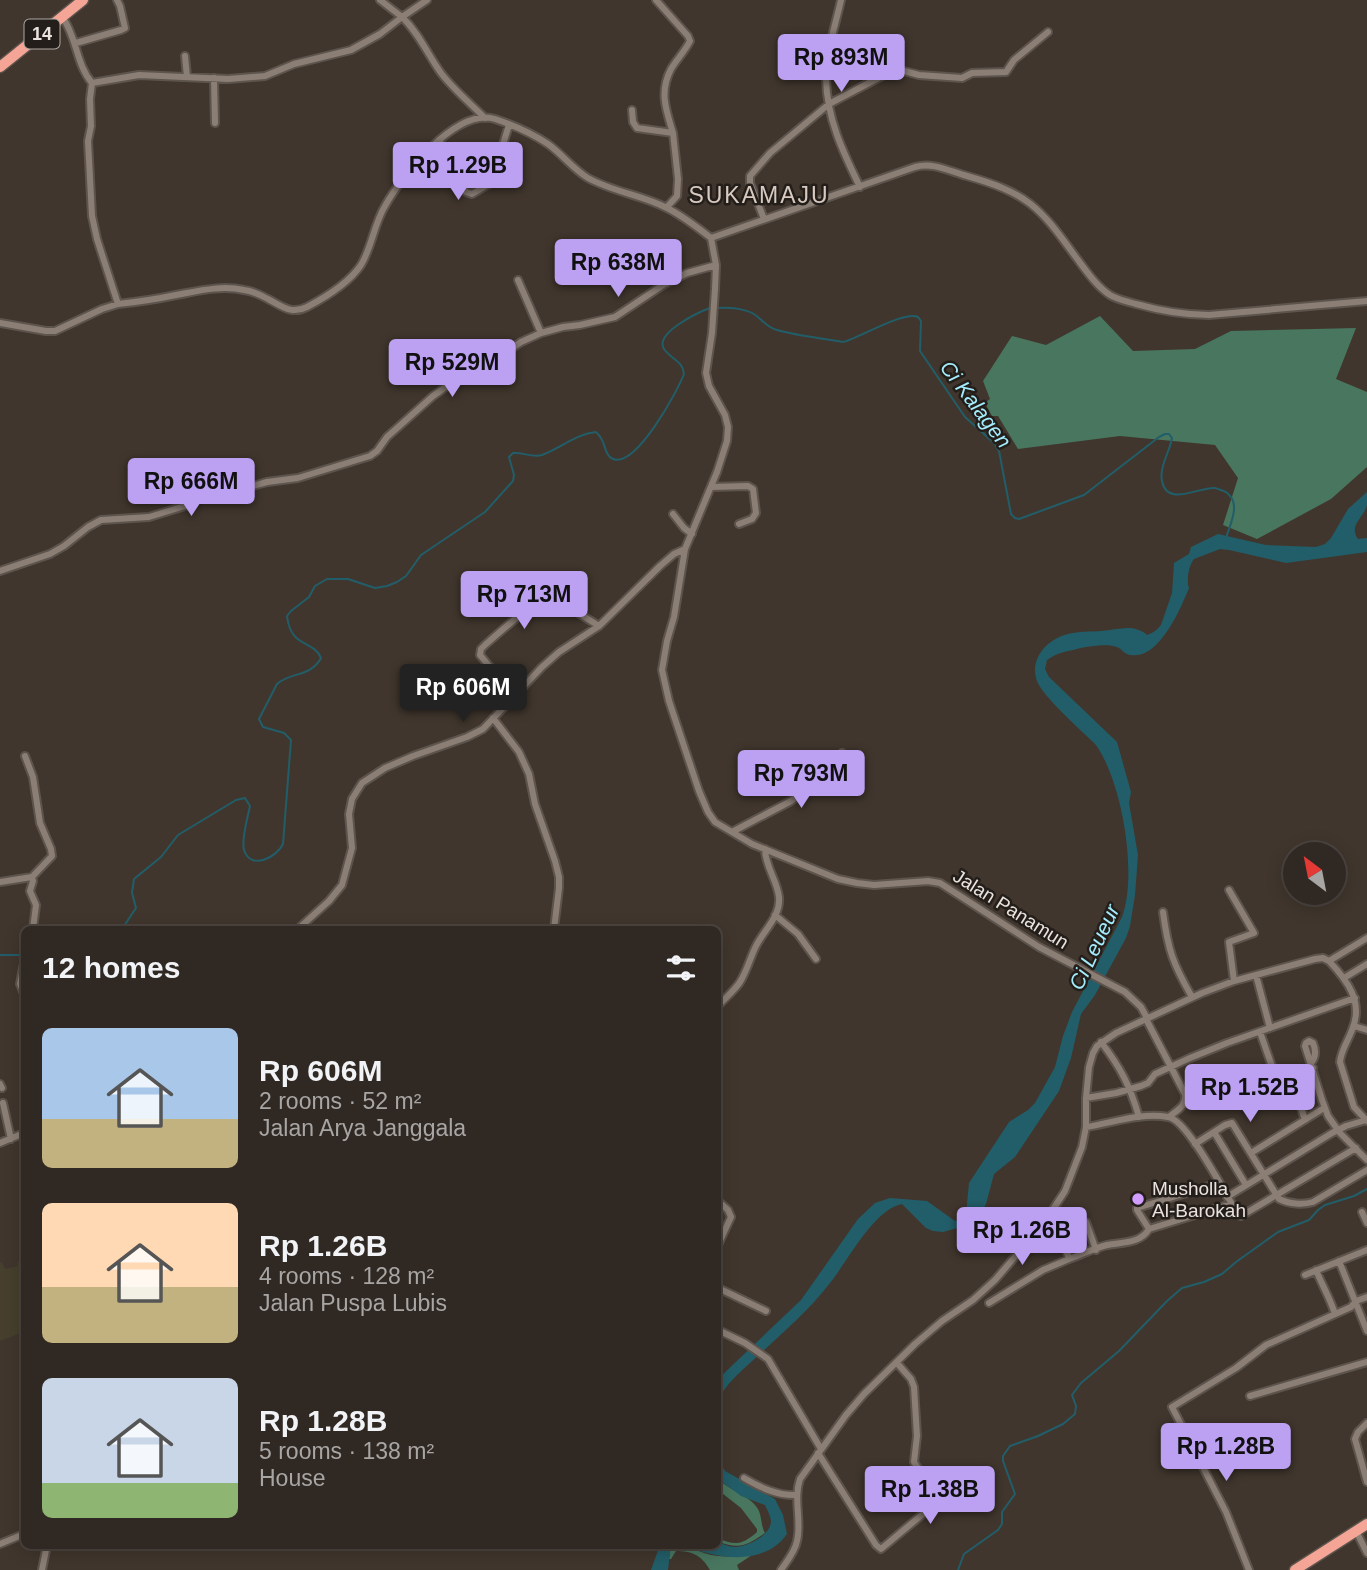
<!DOCTYPE html>
<html lang="en">
<head>
<meta charset="utf-8">
<style>
	:root { --surface:#302822; --page:#38302a; --text:#f1f3f6; --muted:#a8a6a5; --line:#4b4440; --accent:#bca0f2 }
	body { margin:0; font-family:Arial,sans-serif; background:var(--page); color:var(--text); height:100vh; display:flex; flex-direction:column; font-size:26px; white-space:nowrap }
	* { box-sizing:border-box; margin:0 }
	p { font-size:23px; color:var(--muted) }
	.icon { flex:none; width:38px; height:38px; fill:none; stroke:currentColor; stroke-width:2; stroke-linecap:round; stroke-linejoin:round }
	.map { position:relative; flex:1; overflow:hidden }
	.details { position:absolute; left:21px; top:926px; width:700px; height:623px; display:flex; flex-direction:column; background:var(--surface); border-radius:10px; box-shadow:0 4px 18px #0003,0 0 0 2px var(--line) }
	.details>* { flex:none }
	.needle { width:46px; rotate:328deg }
	.tools { position:absolute; left:1283px; top:842px; display:grid; gap:14px }
	.tools a { display:grid; place-items:center; width:63px; height:63px; border-radius:50%; background:var(--surface); box-shadow:0 4px 18px #0003,0 0 0 2px var(--line); font-size:35px }
	.price { position:absolute; translate:-50% -60px; padding:0 16px; border-radius:7px; background:var(--accent); color:#111; font-size:23px; line-height:46px; filter:drop-shadow(0 2px 4px #0008) }
	.price::after { content:''; position:absolute; left:50%; top:42px; width:21px; height:16px; margin-left:-10px; background:inherit; clip-path:polygon(0 0,100% 0,50% 100%) }
	.price.on { background:#222; color:#fff }
	ul { padding:0; list-style:none }
	li { display:flex; align-items:center; gap:21px; height:175px; padding:0 21px }
	li span { display:grid; place-items:center; flex:none; width:196px; height:140px; border-radius:10px; color:#555 }
	li>.icon { margin-inline-start:auto }
	span .icon { width:84px; height:84px; fill:#fffc; stroke-width:1 }
	li b { font-size:30px }
	h2 { display:flex; justify-content:space-between; align-items:center; height:84px; padding:0 21px; font-size:30px }
	.map>svg:first-child { display:block }
	.education { fill:#463f2d }
	.forest { fill:#48765f }
	.water { fill:#225e69 }
	.lines { fill:none; stroke-linecap:round; stroke-linejoin:round }
	.stream { stroke:#225e69; stroke-width:2 }
	.minor-casing { stroke:#5d544d; stroke-width:10 }
	.highway-casing { stroke:#5d544d; stroke-width:13 }
	.minor { stroke:#8b7e75; stroke-width:6 }
	.highway { stroke:#f5a595; stroke-width:10 }
	.poi-dot { fill:#d19dfe; stroke:#231e1a; stroke-width:2.5 }
	.labels { text-anchor:middle; dominant-baseline:central; stroke-width:5; stroke-linejoin:round; paint-order:stroke }
	.shield { fill:#231e1a; stroke:#aea7a2; stroke-width:2 }
	.shield-label { font-size:18px; font-weight:bold; fill:#e9e2dd }
	.street-label { font-size:19px; fill:#e9e2dd; stroke:#231e1a }
	.poi-label { font-size:19px; fill:#e9e2dd; stroke:#231e1a; text-anchor:start }
	.water-label { font-size:21px; font-style:italic; fill:#a4ecfc; stroke:#231e1a }
	.quarter-label { font-size:23px; letter-spacing:2px; fill:#d8cac0; stroke:#231e1a }
</style>
</head>
<body>
<div class="map">
<svg width="1367" height="1570" viewBox="0 0 1367 1570">
	<rect width="100%" height="100%" fill="#40362d"/>
	<path class="education" d="M 24,1241 L 24,1332 L 0,1341 L 0,1263 L 2,1262 L 5,1269 L 18,1266 L 17,1262 L 20,1261 Z"/>
	<path class="forest" d="M 1100,316 L 1133,351 L 1195,349 L 1231,331 L 1356,328 L 1336,379 L 1367,392 L 1367,467 L 1331,499 L 1257,539 L 1223,525 L 1238,478 L 1215,445 L 1120,436 L 1018,449 L 998,416 L 992,416 L 985,403 L 990,399 L 983,381 L 1012,336 L 1046,345 Z
		M 718,1479 C 730,1491 752,1496 759,1511 C 762,1519 761,1526 765,1533 C 746,1546 740,1549 718,1542 L 718,1538 C 735,1546 742,1545 757,1532 L 757,1529 L 741,1508 L 718,1490 Z
		M 671,1545 C 687,1545 696,1551 711,1555 C 724,1557 739,1557 752,1555 L 737,1565 L 739,1570 L 710,1570 C 702,1556 693,1551 676,1551 L 671,1559 L 669,1559 Z"/>
	<path class="water" d="M 1367,492 C 1367,496 1367,501 1367,505 C 1364,518 1348,525 1358,539 L 1367,538 L 1367,552 L 1286,563 L 1229,550 L 1220,549 L 1194,559 C 1189,565 1186,580 1189,588 C 1181,608 1159,660 1131,655 C 1125,655 1122,649 1117,647 C 1107,643 1083,647 1073,650 C 1063,652 1055,654 1047,660 L 1045,669 L 1049,677 L 1117,742 L 1131,792 L 1129,803 L 1138,855 L 1135,895 L 1130,926 L 1126,938 L 1095,995 L 1081,1014 L 1071,1058 L 1059,1091 L 1015,1157 L 994,1174 L 986,1204 L 982,1212 L 971,1221 L 961,1227 L 943,1232 L 933,1231 L 926,1228 L 902,1204 C 874,1209 847,1262 830,1283 C 810,1309 786,1330 762,1352 C 746,1367 729,1380 718,1399 L 719,1378 L 801,1300 L 858,1219 L 875,1203 L 890,1198 L 927,1201 L 955,1221 L 960,1220 L 966,1214 L 969,1183 L 1009,1122 L 1028,1110 L 1035,1103 L 1055,1067 L 1063,1036 L 1072,1012 L 1122,917 C 1138,874 1122,782 1096,745 C 1083,732 1042,696 1037,681 C 1029,659 1047,639 1068,634 C 1079,631 1090,632 1101,631 C 1118,630 1133,623 1147,635 C 1153,633 1157,630 1161,625 L 1172,593 L 1174,563 L 1189,554 L 1191,547 L 1218,534 L 1266,545 L 1316,547 L 1325,544 L 1331,538 L 1348,509 Z
		M 718,1460 L 725,1471 L 775,1499 L 783,1515 L 787,1534 C 764,1567 715,1559 684,1545 L 718,1545 L 718,1542 C 723,1544 729,1547 735,1547 C 747,1547 770,1536 771,1522 C 771,1516 767,1510 765,1505 L 741,1496 L 718,1479 Z
		M 660,1545 L 671,1545 L 668,1570 L 651,1570 Z"/>
	<g class="lines">
		<path class="stream" d="M 716,308 C 729,307 749,308 759,318 C 765,323 769,328 777,330 C 798,336 821,338 843,342 C 857,339 905,310 918,317 C 919,318 920,320 921,321 L 920,351 L 965,417 L 994,443 L 999,451 L 1011,514 L 1015,518 L 1019,519 L 1084,495 L 1159,437 L 1165,434 L 1169,434 L 1172,438 C 1170,451 1159,467 1162,481 C 1167,508 1201,486 1215,488 C 1218,489 1224,491 1226,492 C 1231,496 1234,500 1234,506 C 1235,516 1229,528 1226,538
			M 122,929 L 136,908 L 132,893 L 134,879 L 161,857 L 178,835 L 236,800 L 245,798 L 250,806 C 248,816 241,840 244,850 C 251,871 277,857 283,844 L 291,740 L 284,733 L 263,727 L 259,719 L 277,684 C 290,672 311,677 321,658 C 313,639 291,649 287,616 L 291,611 L 309,597 L 315,586 L 327,579 L 348,579 L 375,588 L 387,586 L 397,582 L 406,576 L 421,555 L 485,512 L 513,481 L 514,475 L 509,457 L 513,453 C 523,452 532,458 542,455 C 561,448 576,434 596,432 C 607,441 603,455 613,459 C 636,468 677,392 684,374 C 683,361 671,359 664,349 C 654,333 699,312 710,308
			M 0,955 L 24,955
			M 958,1570 L 964,1554 L 998,1530 L 1002,1524 L 1002,1512 L 1015,1494 L 1003,1461 L 1003,1456 L 1010,1446 L 1038,1436 L 1063,1424 L 1075,1414 L 1076,1406 L 1072,1395 L 1081,1383 L 1119,1351 L 1167,1301 L 1182,1288 L 1204,1282 L 1222,1274 L 1236,1262 L 1278,1232 L 1309,1220 L 1318,1210 L 1325,1205 L 1354,1196 L 1367,1189"/>
		<g class="minor-casing">
			<path id="minor" d="M 427,0 L 402,17 C 419,33 428,55 441,73 C 454,90 470,103 485,118
				M 656,0 L 688,36 L 690,41 C 685,51 677,59 671,69 C 659,92 666,110 673,133
				M 841,0 C 836,23 825,56 826,79 C 827,119 843,152 860,187
				M 63,18 C 77,38 76,64 92,83 L 139,75 L 228,79 L 265,76 L 294,64 L 351,50 L 380,34 L 402,17 L 380,0
				M 76,43 L 121,30 L 125,28 L 120,6 L 117,0
				M 185,56 L 187,77
				M 214,78 L 215,123
				M 92,83 L 90,99 L 91,126 L 88,141 L 92,216 L 97,239 L 118,304
				M 632,110 L 633,122 L 637,128 L 673,133 L 678,179 L 677,196 L 667,207
				M 439,140 L 466,192 L 472,194 L 489,184 L 498,172 L 500,154 L 509,125
				M 764,219 L 750,183 L 750,176 L 770,153 L 829,104 L 884,75 L 896,71 L 904,71 L 919,75 L 962,78 L 972,73 L 1006,72 L 1014,60 L 1048,32
				M 711,238 L 915,167 C 933,162 949,171 967,176 C 1027,193 1039,206 1075,256 C 1085,269 1096,286 1110,295 C 1118,300 1127,301 1136,304 C 1161,311 1182,315 1209,315 L 1367,301
				M 518,280 L 541,333
				M 0,323 L 46,331 L 55,331 L 102,309 L 118,304 C 137,302 157,299 176,295 C 198,291 221,285 244,290 C 252,291 261,295 268,299 C 282,306 291,315 307,307 C 326,297 349,283 361,265 C 372,247 374,224 385,206 C 401,177 456,107 495,119 C 513,125 533,134 548,144 C 562,154 573,169 588,178 C 613,192 642,195 667,208 C 683,216 697,227 711,238 L 716,265 L 715,289 L 712,333 L 706,373 L 709,386 L 725,415 L 728,427 L 727,441 L 717,472 L 685,549 L 674,617 L 667,641 L 662,670 L 669,701 L 699,791 L 708,812 L 715,822 L 752,844 L 838,879 L 857,883 L 874,885 L 928,881 L 940,883 L 1039,947 L 1125,992 L 1141,1007 L 1147,1018
				M 711,487 L 748,486 L 753,489 L 756,513 L 752,519 L 739,524
				M 673,514 L 684,528 L 692,534
				M 0,571 L 50,554 L 64,546 L 88,527 L 101,520 L 149,517 L 185,506 L 203,497 L 242,489 L 267,482 L 298,478 L 370,456 L 377,451 L 387,437 L 433,396 L 450,384 L 469,376 L 494,361 L 521,342 L 541,333 L 563,327 L 580,325 L 615,317 L 663,285 L 687,273 L 716,265
				M 514,696 L 480,655 L 481,649 L 485,645 C 499,633 535,599 551,596 L 599,626
				M 493,718 L 519,752 L 529,774 L 535,804 L 555,861 L 559,877 L 559,888 L 554,929
				M 732,832 L 791,801 L 825,775 L 842,753
				M 32,877 L 33,881 L 30,891 L 36,905 L 33,929
				M 0,882 L 32,877 L 52,856 L 51,849 L 40,823 L 33,777 L 25,756
				M 1229,890 L 1254,933 L 1229,942 L 1234,981
				M 1163,912 C 1168,950 1173,964 1192,997
				M 775,915 L 798,934 L 816,959
				M 298,929 L 329,901 L 342,885 L 352,848 L 349,814 L 352,799 L 362,783 L 385,768 L 413,756 L 467,737 L 483,729 L 542,667 L 559,652 L 599,626 L 660,566 L 674,554 L 685,549
				M 1329,961 C 1347,980 1364,1002 1352,1030 C 1348,1041 1341,1050 1340,1062 L 1354,1107 L 1367,1121
				M 1329,961 L 1367,938
				M 24,963 L 20,984 L 24,994
				M 1256,975 L 1270,1028
				M 1344,978 L 1367,964
				M 718,1006 C 725,998 734,991 740,982 C 747,971 750,958 756,946 C 764,930 781,916 779,897 C 777,880 765,866 765,849
				M 1146,1019 L 1185,1094 C 1187,1106 1177,1110 1169,1117
				M 1354,1026 L 1367,1030
				M 1260,1032 L 1275,1075 L 1278,1077 L 1290,1074
				M 1101,1042 C 1121,1068 1130,1086 1139,1117
				M 1311,1063 C 1316,1057 1316,1050 1313,1043 L 1309,1041 L 1306,1043 L 1305,1046 L 1322,1100 L 1328,1116 L 1340,1133 L 1367,1160
				M 0,1084 L 2,1088
				M 1086,1098 L 1116,1093 L 1141,1086 L 1148,1083 L 1155,1074 L 1190,1058 L 1227,1043 L 1355,998
				M 3,1103 L 11,1139
				M 1305,1120 L 1290,1074 L 1313,1068
				M 1086,1127 C 1112,1123 1141,1112 1168,1117 C 1187,1119 1226,1195 1237,1213 L 1241,1216 L 1356,1148
				M 1214,1132 L 1246,1185
				M 0,1143 L 24,1133
				M 1195,1144 L 1225,1125 L 1232,1123 L 1279,1199 C 1289,1204 1303,1205 1313,1202 L 1367,1170
				M 1251,1153 L 1324,1108
				M 1227,1197 L 1332,1133 L 1346,1126 L 1366,1120
				M 718,1201 L 728,1210 L 731,1217 L 718,1245
				M 1362,1212 L 1367,1223
				M 1086,1222 L 1096,1250
				M 1045,1223 L 1057,1221 L 1069,1259 C 1081,1255 1094,1248 1107,1245 C 1122,1242 1140,1244 1149,1229
				M 1149,1229 L 1137,1210 L 1137,1208 L 1219,1183
				M 1149,1229 L 1231,1204
				M 1339,1261 L 1367,1331
				M 1316,1270 C 1322,1285 1330,1298 1335,1314
				M 1305,1275 L 1367,1250
				M 718,1288 L 766,1311
				M 989,1303 L 1043,1270 L 1069,1259
				M 718,1330 L 745,1343 L 768,1359 L 821,1449
				M 1250,1396 L 1367,1362
				M 1367,1423 L 1358,1432 L 1355,1439 L 1367,1482
				M 818,1453 L 876,1545 L 881,1549 L 930,1508 L 934,1502 L 933,1492 L 914,1462 L 917,1436 L 914,1387 L 911,1379 L 897,1363
				M 744,1478 C 761,1488 778,1496 797,1495
				M 1356,1531 L 1367,1553
				M 0,1544 L 24,1534
				M 146,1546 L 146,1545
				M 42,1570 L 47,1545
				M 781,1570 C 787,1561 795,1552 797,1541 C 802,1521 793,1499 800,1479 L 846,1415 L 864,1394 L 915,1344 L 942,1321 L 973,1300 L 995,1280 L 1044,1223 L 1065,1191 L 1082,1147 L 1086,1127 L 1086,1098 L 1089,1067 L 1093,1053 L 1097,1046 L 1116,1033 L 1202,993 L 1234,981 L 1315,959 L 1323,958 L 1329,961
				M 1249,1570 L 1226,1512 L 1172,1407 L 1236,1368 L 1266,1345 L 1351,1307 L 1356,1301 L 1367,1297"/>
		</g>
		<g class="highway-casing">
			<path id="highway" d="M 0,67 L 83,0
				M 1295,1570 L 1367,1524"/>
		</g>
		<use href="#minor" class="minor"/>
		<use href="#highway" class="highway"/>
	</g>
	<circle class="poi-dot" cx="1138" cy="1199" r="7"/>
	<g class="labels">
		<rect class="shield" x="24.5" y="19.5" width="35" height="29" rx="5"/>
		<g class="shield-label">
			<text x="42" y="34">14</text>
		</g>
		<g class="street-label">
			<text transform="translate(1011 909) rotate(32)">Jalan Panamun</text>
		</g>
		<g class="poi-label">
			<text x="1152" y="1188">Musholla<tspan x="1152" dy="22">Al-Barokah</tspan></text>
		</g>
		<g class="water-label">
			<text transform="translate(976 404) rotate(53)">Ci Kalagen</text>
			<text transform="translate(1094 947) rotate(-65)">Ci Leueur</text>
		</g>
		<g class="quarter-label">
			<text x="759" y="195">SUKAMAJU</text>
		</g>
	</g>
</svg>
<div class="tools">
<a><svg class="needle" viewBox="-14 -14 28 28"><path d="M0-13l5 13h-10z" fill="#e53935"/><path d="M0 13l5-13h-10z" fill="#a8a6a5"/></svg></a>
</div>
<b class="price" style="left:841px;top:94px">Rp 893M</b>
<b class="price" style="left:458px;top:202px">Rp 1.29B</b>
<b class="price" style="left:618px;top:299px">Rp 638M</b>
<b class="price" style="left:452px;top:399px">Rp 529M</b>
<b class="price" style="left:191px;top:518px">Rp 666M</b>
<b class="price" style="left:524px;top:631px">Rp 713M</b>
<b class="price on" style="left:463px;top:724px">Rp 606M</b>
<b class="price" style="left:801px;top:810px">Rp 793M</b>
<b class="price" style="left:1250px;top:1124px">Rp 1.52B</b>
<b class="price" style="left:1022px;top:1267px">Rp 1.26B</b>
<b class="price" style="left:1226px;top:1483px">Rp 1.28B</b>
<b class="price" style="left:930px;top:1526px">Rp 1.38B</b>
<section class="details">
<h2>12 homes<svg class="icon" aria-label="filters" viewBox="0 0 24 24"><path d="M4 7h16M4 17h16"/><circle cx="9" cy="7" r="2"/><circle cx="15" cy="17" r="2"/></svg></h2>
<ul>
<li><span style="background:linear-gradient(#a9c7e8 65%,#c2b280 0)"><svg class="icon" aria-label="home" viewBox="0 0 24 24"><path d="M3 11l9-7 9 7M6 9v11h12V9"/></svg></span><div><b>Rp 606M</b><p>2 rooms · 52 m²</p><p>Jalan Arya Janggala</p></div></li>
<li><span style="background:linear-gradient(#ffd9b3 60%,#c2b280 0)"><svg class="icon" aria-label="home" viewBox="0 0 24 24"><path d="M3 11l9-7 9 7M6 9v11h12V9"/></svg></span><div><b>Rp 1.26B</b><p>4 rooms · 128 m²</p><p>Jalan Puspa Lubis</p></div></li>
<li><span style="background:linear-gradient(#c9d6e8 75%,#8fb573 0)"><svg class="icon" aria-label="home" viewBox="0 0 24 24"><path d="M3 11l9-7 9 7M6 9v11h12V9"/></svg></span><div><b>Rp 1.28B</b><p>5 rooms · 138 m²</p><p>House</p></div></li>
</ul>
</section>
</div>
</body>
</html>
